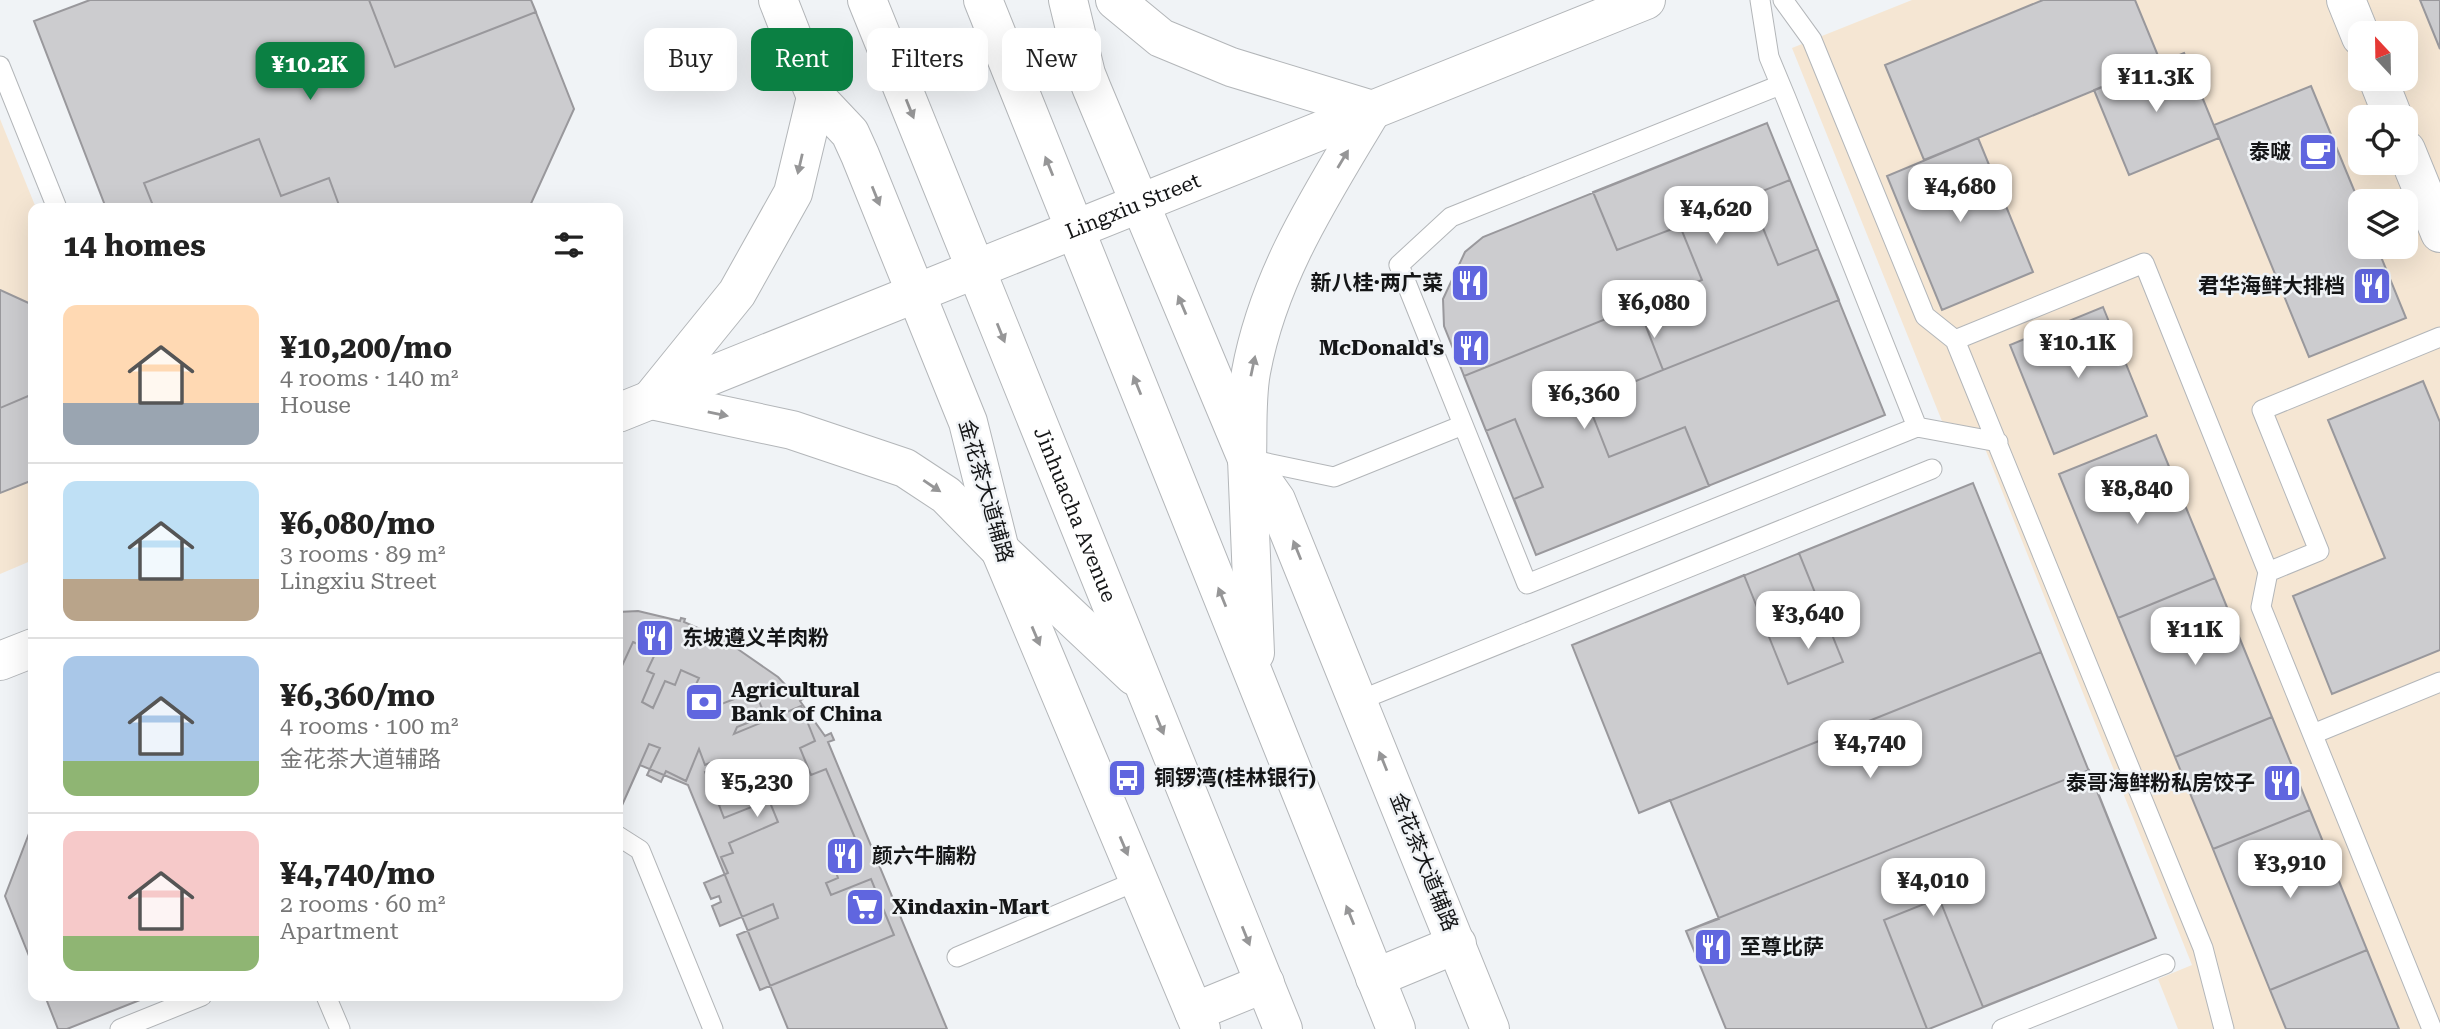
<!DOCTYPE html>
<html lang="en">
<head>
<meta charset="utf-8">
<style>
	:root { --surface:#fff; --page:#f6f6f6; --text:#222; --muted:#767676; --line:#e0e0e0; --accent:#0b8043 }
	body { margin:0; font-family:"Roboto Serif","Noto Sans SC",serif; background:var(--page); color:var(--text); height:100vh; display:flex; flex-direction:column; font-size:26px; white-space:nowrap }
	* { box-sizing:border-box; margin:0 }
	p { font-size:23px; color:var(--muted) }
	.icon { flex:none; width:38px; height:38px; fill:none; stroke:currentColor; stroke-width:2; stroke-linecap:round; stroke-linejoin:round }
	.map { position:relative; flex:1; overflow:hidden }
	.sheet { position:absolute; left:28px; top:203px; width:595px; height:798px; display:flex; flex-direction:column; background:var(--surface); border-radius:14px; box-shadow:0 7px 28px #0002 }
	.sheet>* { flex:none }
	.top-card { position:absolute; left:644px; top:28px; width:665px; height:63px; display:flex; gap:14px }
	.needle { width:46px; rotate:338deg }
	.buttons { position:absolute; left:2348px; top:21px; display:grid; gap:14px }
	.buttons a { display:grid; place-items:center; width:70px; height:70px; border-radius:14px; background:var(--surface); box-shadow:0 7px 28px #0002; font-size:35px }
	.price { position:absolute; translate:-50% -60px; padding:0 16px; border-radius:14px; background:#fff; color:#222; font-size:23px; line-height:46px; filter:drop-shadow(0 2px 4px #0008) }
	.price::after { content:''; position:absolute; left:50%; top:42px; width:21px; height:16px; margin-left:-10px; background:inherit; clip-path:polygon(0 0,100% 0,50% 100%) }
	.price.current { background:var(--accent); color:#fff }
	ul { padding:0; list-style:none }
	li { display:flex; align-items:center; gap:21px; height:175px; padding:0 35px }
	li+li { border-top:2px solid var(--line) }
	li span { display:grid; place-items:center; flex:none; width:196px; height:140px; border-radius:14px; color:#555 }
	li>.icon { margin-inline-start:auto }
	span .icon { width:84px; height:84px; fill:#fffc; stroke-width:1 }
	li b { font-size:30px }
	h2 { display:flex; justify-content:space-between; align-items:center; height:84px; padding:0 35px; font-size:30px }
	.tag { padding:0 24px; border-radius:14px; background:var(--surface); box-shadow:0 7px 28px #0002; font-size:24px; line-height:63px }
	.tag.current { background:var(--accent); color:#fff }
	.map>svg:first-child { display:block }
	.commercial { fill:#f5e6d3; fill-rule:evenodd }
	.building { fill:#cccccf; stroke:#99989c; stroke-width:2 }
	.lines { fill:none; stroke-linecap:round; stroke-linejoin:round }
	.service-casing { stroke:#b3b6b9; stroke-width:21 }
	.minor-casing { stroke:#b3b6b9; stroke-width:40 }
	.tertiary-casing { stroke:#b3b6b9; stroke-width:40 }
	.secondary-casing { stroke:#b3b6b9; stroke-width:40 }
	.primary-casing { stroke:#b3b6b9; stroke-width:40 }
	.service { stroke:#fff; stroke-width:19 }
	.minor { stroke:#fff; stroke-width:38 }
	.tertiary { stroke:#fff; stroke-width:38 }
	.secondary { stroke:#fff; stroke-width:38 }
	.primary { stroke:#fff; stroke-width:38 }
	.oneway { fill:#969697 }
	.labels { text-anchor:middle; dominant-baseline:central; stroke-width:5; stroke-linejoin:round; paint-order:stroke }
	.poi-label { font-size:21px; font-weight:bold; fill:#151617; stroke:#f0f3f6; text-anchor:start }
	.street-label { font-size:21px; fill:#151617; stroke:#f0f3f6 }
</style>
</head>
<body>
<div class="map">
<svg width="2440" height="1029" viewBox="0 0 2440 1029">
	<rect width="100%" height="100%" fill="#f0f3f6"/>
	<path class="commercial" d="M 1912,0 L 2440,0 L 2440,1029 L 2178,1029 L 2158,979 L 2192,965 L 1978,431 L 1950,441 L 1792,48 ZM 2361,33 L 2406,33 L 2406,79 L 2361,79 ZM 2361,117 L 2406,117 L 2406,163 L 2361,163 ZM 2361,201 L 2406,201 L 2406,247 L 2361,247 Z
		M 0,119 L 36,208 L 33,208 L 33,560 L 0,574 Z"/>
	<path class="building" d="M 90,0 L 531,0 L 574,109 L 529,208 L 106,208 L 34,21 Z
		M 369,0 L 531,0 L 536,12 L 395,67 Z
		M 2043,0 L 2135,0 L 2161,63 L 1924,160 L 1885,65 Z
		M 2420,0 L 2440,0 L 2440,49 Z
		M 2184,53 L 2219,138 L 2129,175 L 2094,90 Z
		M 2311,86 L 2361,207 L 2361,247 L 2377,247 L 2406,318 L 2309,357 L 2214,125 Z
		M 1767,123 L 1885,415 L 1536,555 L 1444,326 L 1443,299 L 1465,252 L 1483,237 Z
		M 1767,123 L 1790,180 L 1750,196 L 1778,265 L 1818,249 L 1839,300 L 1663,370 L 1638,306 L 1702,280 L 1680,226 L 1617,250 L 1593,192 Z
		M 1978,138 L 2033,272 L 1942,310 L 1887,176 Z
		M 259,139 L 281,196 L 329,178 L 340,208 L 154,208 L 144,183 Z
		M 0,290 L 33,305 L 33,394 L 0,408 Z
		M 0,290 L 33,305 L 33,480 L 0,493 Z
		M 1638,306 L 1663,370 L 1587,401 L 1609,457 L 1685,427 L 1709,486 L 1536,555 L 1514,499 L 1543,487 L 1515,419 L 1486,431 L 1464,376 Z
		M 2103,307 L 2147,416 L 2054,454 L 2010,345 Z
		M 2423,381 L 2440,422 L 2440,650 L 2332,694 L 2293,596 L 2385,558 L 2328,420 Z
		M 2156,435 L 2215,578 L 2118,618 L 2059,474 Z
		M 1973,483 L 2041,652 L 1639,813 L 1572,645 L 1744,575 L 1788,684 L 1843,662 L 1799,553 Z
		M 1973,483 L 2156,938 L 1929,1029 L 1726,1029 L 1686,931 L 1719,919 L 1670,800 L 1639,813 L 1572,645 Z
		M 2215,578 L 2272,717 L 2175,757 L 2118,618 Z
		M 638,611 L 680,621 L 681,618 L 685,619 L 684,622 L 723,639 L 724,635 L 731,638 L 729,643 L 778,677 L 793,693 L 796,690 L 804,698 L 800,701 L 825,736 L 831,733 L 834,740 L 828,742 L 947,1029 L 788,1029 L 688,785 L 640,765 L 620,810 L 618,809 L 618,612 Z
		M 633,642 L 656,652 L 647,671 L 654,674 L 642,702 L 653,708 L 665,681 L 675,685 L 681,670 L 699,678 L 692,693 L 719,705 L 755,691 L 765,716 L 737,727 L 734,734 L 801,706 L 815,741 L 800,748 L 811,775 L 826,769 L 858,845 L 830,856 L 838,878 L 826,883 L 831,895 L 871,879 L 894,935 L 760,990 L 737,935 L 778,918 L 773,904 L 720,926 L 712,906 L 721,902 L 719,896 L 711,899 L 704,883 L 728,873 L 721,857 L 733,853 L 729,843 L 778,822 L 769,800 L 724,818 L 719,805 L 734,798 L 730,785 L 713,792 L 705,772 L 717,767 L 714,761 L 705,765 L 699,749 L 686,781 L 666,771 L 661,782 L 647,775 L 660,748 L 649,744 L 620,810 L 618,809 L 618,667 L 621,668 Z
		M 2272,717 L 2310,810 L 2213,849 L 2175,757 Z
		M 2089,770 L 2156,938 L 1983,1007 L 1939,898 L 1884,920 L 1927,1029 L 1726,1029 L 1686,931 Z
		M 2310,810 L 2367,950 L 2270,990 L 2213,849 Z
		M 33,823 L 33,966 L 5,896 Z
		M 2367,950 L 2399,1029 L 2286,1029 L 2270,990 Z
		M 45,996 L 150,996 L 67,1029 L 58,1029 Z"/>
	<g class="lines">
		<g class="service-casing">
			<path id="service" d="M 1760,0 L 1769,57 L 1786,98 L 1917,427 L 1527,584 L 1399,265 L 1451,217 L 1780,85
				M 1783,0 L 1812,40 L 1925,316 L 1955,340 L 2203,948 L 2224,1029
				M 0,66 L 57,208
				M 1955,340 L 2144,263 L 2268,572 L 2261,607 L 2432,1029
				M 1917,427 L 1998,442
				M 1248,459 L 1334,477 L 1463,425
				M 2268,572 L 2319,551 L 2262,410 L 2440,337
				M 1358,701 L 1932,469
				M 2313,734 L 2440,682
				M 618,836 L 640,850 L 713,1029
				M 957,957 L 1139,880
				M 326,996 L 340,1029
				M 120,1029 L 202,996
				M 2002,1029 L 2165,964"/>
		</g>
		<g class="minor-casing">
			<path id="minor" d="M 2346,0 L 2361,37
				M 2378,79 L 2393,117
				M 2406,150 L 2440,233"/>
		</g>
		<g class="tertiary-casing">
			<path id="tertiary" d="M 778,0 L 816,97 L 850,133 L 860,155 L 968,422 L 1000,550 L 1201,1029
				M 1068,0 L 1086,74 L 1092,89 L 1247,459 L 1276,500 L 1490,1029"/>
		</g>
		<g class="secondary-casing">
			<g id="secondary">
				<path d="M 1115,0 L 1161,38 L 1231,67 L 1372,110"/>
				<path d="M 652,398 L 737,293 L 793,193 L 816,97"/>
				<path d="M 651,400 L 792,430 L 905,468 L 946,495 L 1000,550"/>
				<path id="s1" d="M 618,413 L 1646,0"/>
				<path d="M 1247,459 C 1248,431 1246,400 1251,372 C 1269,274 1322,194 1372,110"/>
				<path d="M 0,661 L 33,648"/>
			</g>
		</g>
		<g class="primary-casing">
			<g id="primary">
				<path id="s2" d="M 867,0 L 1283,1029"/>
				<path d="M 983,0 L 1396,1029"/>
				<path d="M 1247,459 L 1255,653"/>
				<path d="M 1000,550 L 1134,676"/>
				<path d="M 1375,978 L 1457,944"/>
				<path d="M 1194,1012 L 1265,983"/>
			</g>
		</g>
		<use href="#service" class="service"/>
		<use href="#minor" class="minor"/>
		<use href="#tertiary" class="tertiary"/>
		<use href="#secondary" class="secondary"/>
		<use href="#primary" class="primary"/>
	</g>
	<defs><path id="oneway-solid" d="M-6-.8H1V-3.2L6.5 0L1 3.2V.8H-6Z" transform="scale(1.75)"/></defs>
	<g class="oneway">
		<use href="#oneway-solid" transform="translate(910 109) rotate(68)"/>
		<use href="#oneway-solid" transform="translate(1343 159) rotate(-59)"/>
		<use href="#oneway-solid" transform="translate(800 164) rotate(103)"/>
		<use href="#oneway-solid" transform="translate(1049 166) rotate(-112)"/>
		<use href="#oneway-solid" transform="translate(876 196) rotate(68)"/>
		<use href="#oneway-solid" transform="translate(1182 305) rotate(-113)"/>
		<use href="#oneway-solid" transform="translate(1001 333) rotate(68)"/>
		<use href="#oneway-solid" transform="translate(1253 366) rotate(-78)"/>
		<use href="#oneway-solid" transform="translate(1137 385) rotate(-112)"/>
		<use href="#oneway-solid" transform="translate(718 414) rotate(12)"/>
		<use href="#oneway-solid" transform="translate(932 486) rotate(34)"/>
		<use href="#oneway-solid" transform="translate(1297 550) rotate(-112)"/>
		<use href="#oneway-solid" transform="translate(1222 597) rotate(-112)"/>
		<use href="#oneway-solid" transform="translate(1036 636) rotate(67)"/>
		<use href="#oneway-solid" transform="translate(1160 725) rotate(68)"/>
		<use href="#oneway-solid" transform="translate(1383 761) rotate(-112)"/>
		<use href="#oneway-solid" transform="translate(1124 846) rotate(67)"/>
		<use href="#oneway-solid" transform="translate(1350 915) rotate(-112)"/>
		<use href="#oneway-solid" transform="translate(1246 936) rotate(68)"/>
	</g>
	<defs>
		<g id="cafe-square" transform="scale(2.0125)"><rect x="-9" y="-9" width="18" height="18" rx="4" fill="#6066df" stroke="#f0f3f6"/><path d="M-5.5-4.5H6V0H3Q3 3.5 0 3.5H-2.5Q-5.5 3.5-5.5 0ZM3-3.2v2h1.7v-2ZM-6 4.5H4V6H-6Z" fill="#fff"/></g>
		<g id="restaurant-square" transform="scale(2.0125)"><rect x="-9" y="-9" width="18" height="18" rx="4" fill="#6066df" stroke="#f0f3f6"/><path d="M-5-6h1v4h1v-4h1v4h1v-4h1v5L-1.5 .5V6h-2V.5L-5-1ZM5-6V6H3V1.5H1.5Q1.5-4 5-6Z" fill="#fff"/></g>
		<g id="bank-square" transform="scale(2.0125)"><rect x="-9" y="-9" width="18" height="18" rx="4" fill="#6066df" stroke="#f0f3f6"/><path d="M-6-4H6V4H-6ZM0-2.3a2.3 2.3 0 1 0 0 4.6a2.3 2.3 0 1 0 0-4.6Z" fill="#fff"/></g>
		<g id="bus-square" transform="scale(2.0125)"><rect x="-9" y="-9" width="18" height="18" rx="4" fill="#6066df" stroke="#f0f3f6"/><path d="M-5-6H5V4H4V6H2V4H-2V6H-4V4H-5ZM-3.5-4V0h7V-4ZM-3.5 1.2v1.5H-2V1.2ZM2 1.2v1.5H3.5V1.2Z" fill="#fff"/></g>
		<g id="supermarket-square" transform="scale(2.0125)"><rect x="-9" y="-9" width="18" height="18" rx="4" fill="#6066df" stroke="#f0f3f6"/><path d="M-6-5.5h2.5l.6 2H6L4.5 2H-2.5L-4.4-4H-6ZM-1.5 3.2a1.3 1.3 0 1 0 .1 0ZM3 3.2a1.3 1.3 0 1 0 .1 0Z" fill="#fff"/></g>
	</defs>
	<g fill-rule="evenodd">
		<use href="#cafe-square" x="2318" y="152"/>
		<use href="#restaurant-square" x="1470" y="283"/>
		<use href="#restaurant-square" x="2372" y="286"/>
		<use href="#restaurant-square" x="1471" y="348"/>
		<use href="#restaurant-square" x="655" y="638"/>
		<use href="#bank-square" x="704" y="702"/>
		<use href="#bus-square" x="1127" y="778"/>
		<use href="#restaurant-square" x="2282" y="783"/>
		<use href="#restaurant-square" x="845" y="856"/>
		<use href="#supermarket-square" x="865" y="907"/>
		<use href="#restaurant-square" x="1713" y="947"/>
	</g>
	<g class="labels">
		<g class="poi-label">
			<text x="2291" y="152" text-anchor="end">泰啵</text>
			<text x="1443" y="283" text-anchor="end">新八桂·两广菜</text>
			<text x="2345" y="286" text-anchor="end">君华海鲜大排档</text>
			<text x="1444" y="348" text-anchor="end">McDonald's</text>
			<text x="682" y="638">东坡遵义羊肉粉</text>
			<text x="731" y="690">Agricultural<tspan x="731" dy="24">Bank of China</tspan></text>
			<text x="1154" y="778">铜锣湾(桂林银行)</text>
			<text x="2255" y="783" text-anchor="end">泰哥海鲜粉私房饺子</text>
			<text x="872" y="856">颜六牛腩粉</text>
			<text x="892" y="907">Xindaxin-Mart</text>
			<text x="1740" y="947">至尊比萨</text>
		</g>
		<g class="street-label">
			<text stroke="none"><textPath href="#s1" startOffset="555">Lingxiu Street</textPath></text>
			<text transform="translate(986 491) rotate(74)">金花茶大道辅路</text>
			<text stroke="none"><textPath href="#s2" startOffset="555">Jinhuacha Avenue</textPath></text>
			<text transform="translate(1424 862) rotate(68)">金花茶大道辅路</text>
		</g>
	</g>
</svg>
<div class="buttons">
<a><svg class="needle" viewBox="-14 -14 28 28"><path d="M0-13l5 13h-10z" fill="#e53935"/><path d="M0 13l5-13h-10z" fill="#767676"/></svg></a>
<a><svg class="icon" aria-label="locate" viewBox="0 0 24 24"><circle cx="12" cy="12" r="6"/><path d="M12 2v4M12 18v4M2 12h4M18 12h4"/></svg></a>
<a><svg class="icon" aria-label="layers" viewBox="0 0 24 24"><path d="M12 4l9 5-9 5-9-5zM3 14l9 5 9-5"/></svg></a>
</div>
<b class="price current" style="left:310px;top:102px">¥10.2K</b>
<b class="price" style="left:2156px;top:114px">¥11.3K</b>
<b class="price" style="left:1960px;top:224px">¥4,680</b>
<b class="price" style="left:1716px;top:246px">¥4,620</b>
<b class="price" style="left:1654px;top:340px">¥6,080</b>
<b class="price" style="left:2078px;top:380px">¥10.1K</b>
<b class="price" style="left:1584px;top:431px">¥6,360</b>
<b class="price" style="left:2137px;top:526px">¥8,840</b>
<b class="price" style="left:1808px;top:651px">¥3,640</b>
<b class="price" style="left:2195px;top:667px">¥11K</b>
<b class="price" style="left:1870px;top:780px">¥4,740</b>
<b class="price" style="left:757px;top:819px">¥5,230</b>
<b class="price" style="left:2290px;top:900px">¥3,910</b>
<b class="price" style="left:1933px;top:918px">¥4,010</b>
<div class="top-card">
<a class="tag">Buy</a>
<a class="tag current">Rent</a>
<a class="tag">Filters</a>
<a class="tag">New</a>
</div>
<section class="sheet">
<h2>14 homes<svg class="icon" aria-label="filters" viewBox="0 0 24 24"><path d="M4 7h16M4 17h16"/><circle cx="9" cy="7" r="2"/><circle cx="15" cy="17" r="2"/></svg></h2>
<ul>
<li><span style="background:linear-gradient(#ffd9b3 70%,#9aa5b1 0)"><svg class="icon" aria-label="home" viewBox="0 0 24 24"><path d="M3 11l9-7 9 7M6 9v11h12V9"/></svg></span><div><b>¥10,200/mo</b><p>4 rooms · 140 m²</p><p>House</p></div></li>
<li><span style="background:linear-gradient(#bfe0f5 70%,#b9a48a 0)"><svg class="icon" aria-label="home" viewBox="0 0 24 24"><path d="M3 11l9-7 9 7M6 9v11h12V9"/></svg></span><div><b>¥6,080/mo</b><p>3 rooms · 89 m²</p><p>Lingxiu Street</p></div></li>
<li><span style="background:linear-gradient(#a9c7e8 75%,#8fb573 0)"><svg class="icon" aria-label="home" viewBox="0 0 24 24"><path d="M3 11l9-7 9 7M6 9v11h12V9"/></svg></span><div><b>¥6,360/mo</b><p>4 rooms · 100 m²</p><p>金花茶大道辅路</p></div></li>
<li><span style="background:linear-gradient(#f6c9c9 75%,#8fb573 0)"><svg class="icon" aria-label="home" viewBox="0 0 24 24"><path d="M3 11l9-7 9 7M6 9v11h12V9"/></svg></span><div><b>¥4,740/mo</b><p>2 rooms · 60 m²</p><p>Apartment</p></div></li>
</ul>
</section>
</div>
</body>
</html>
